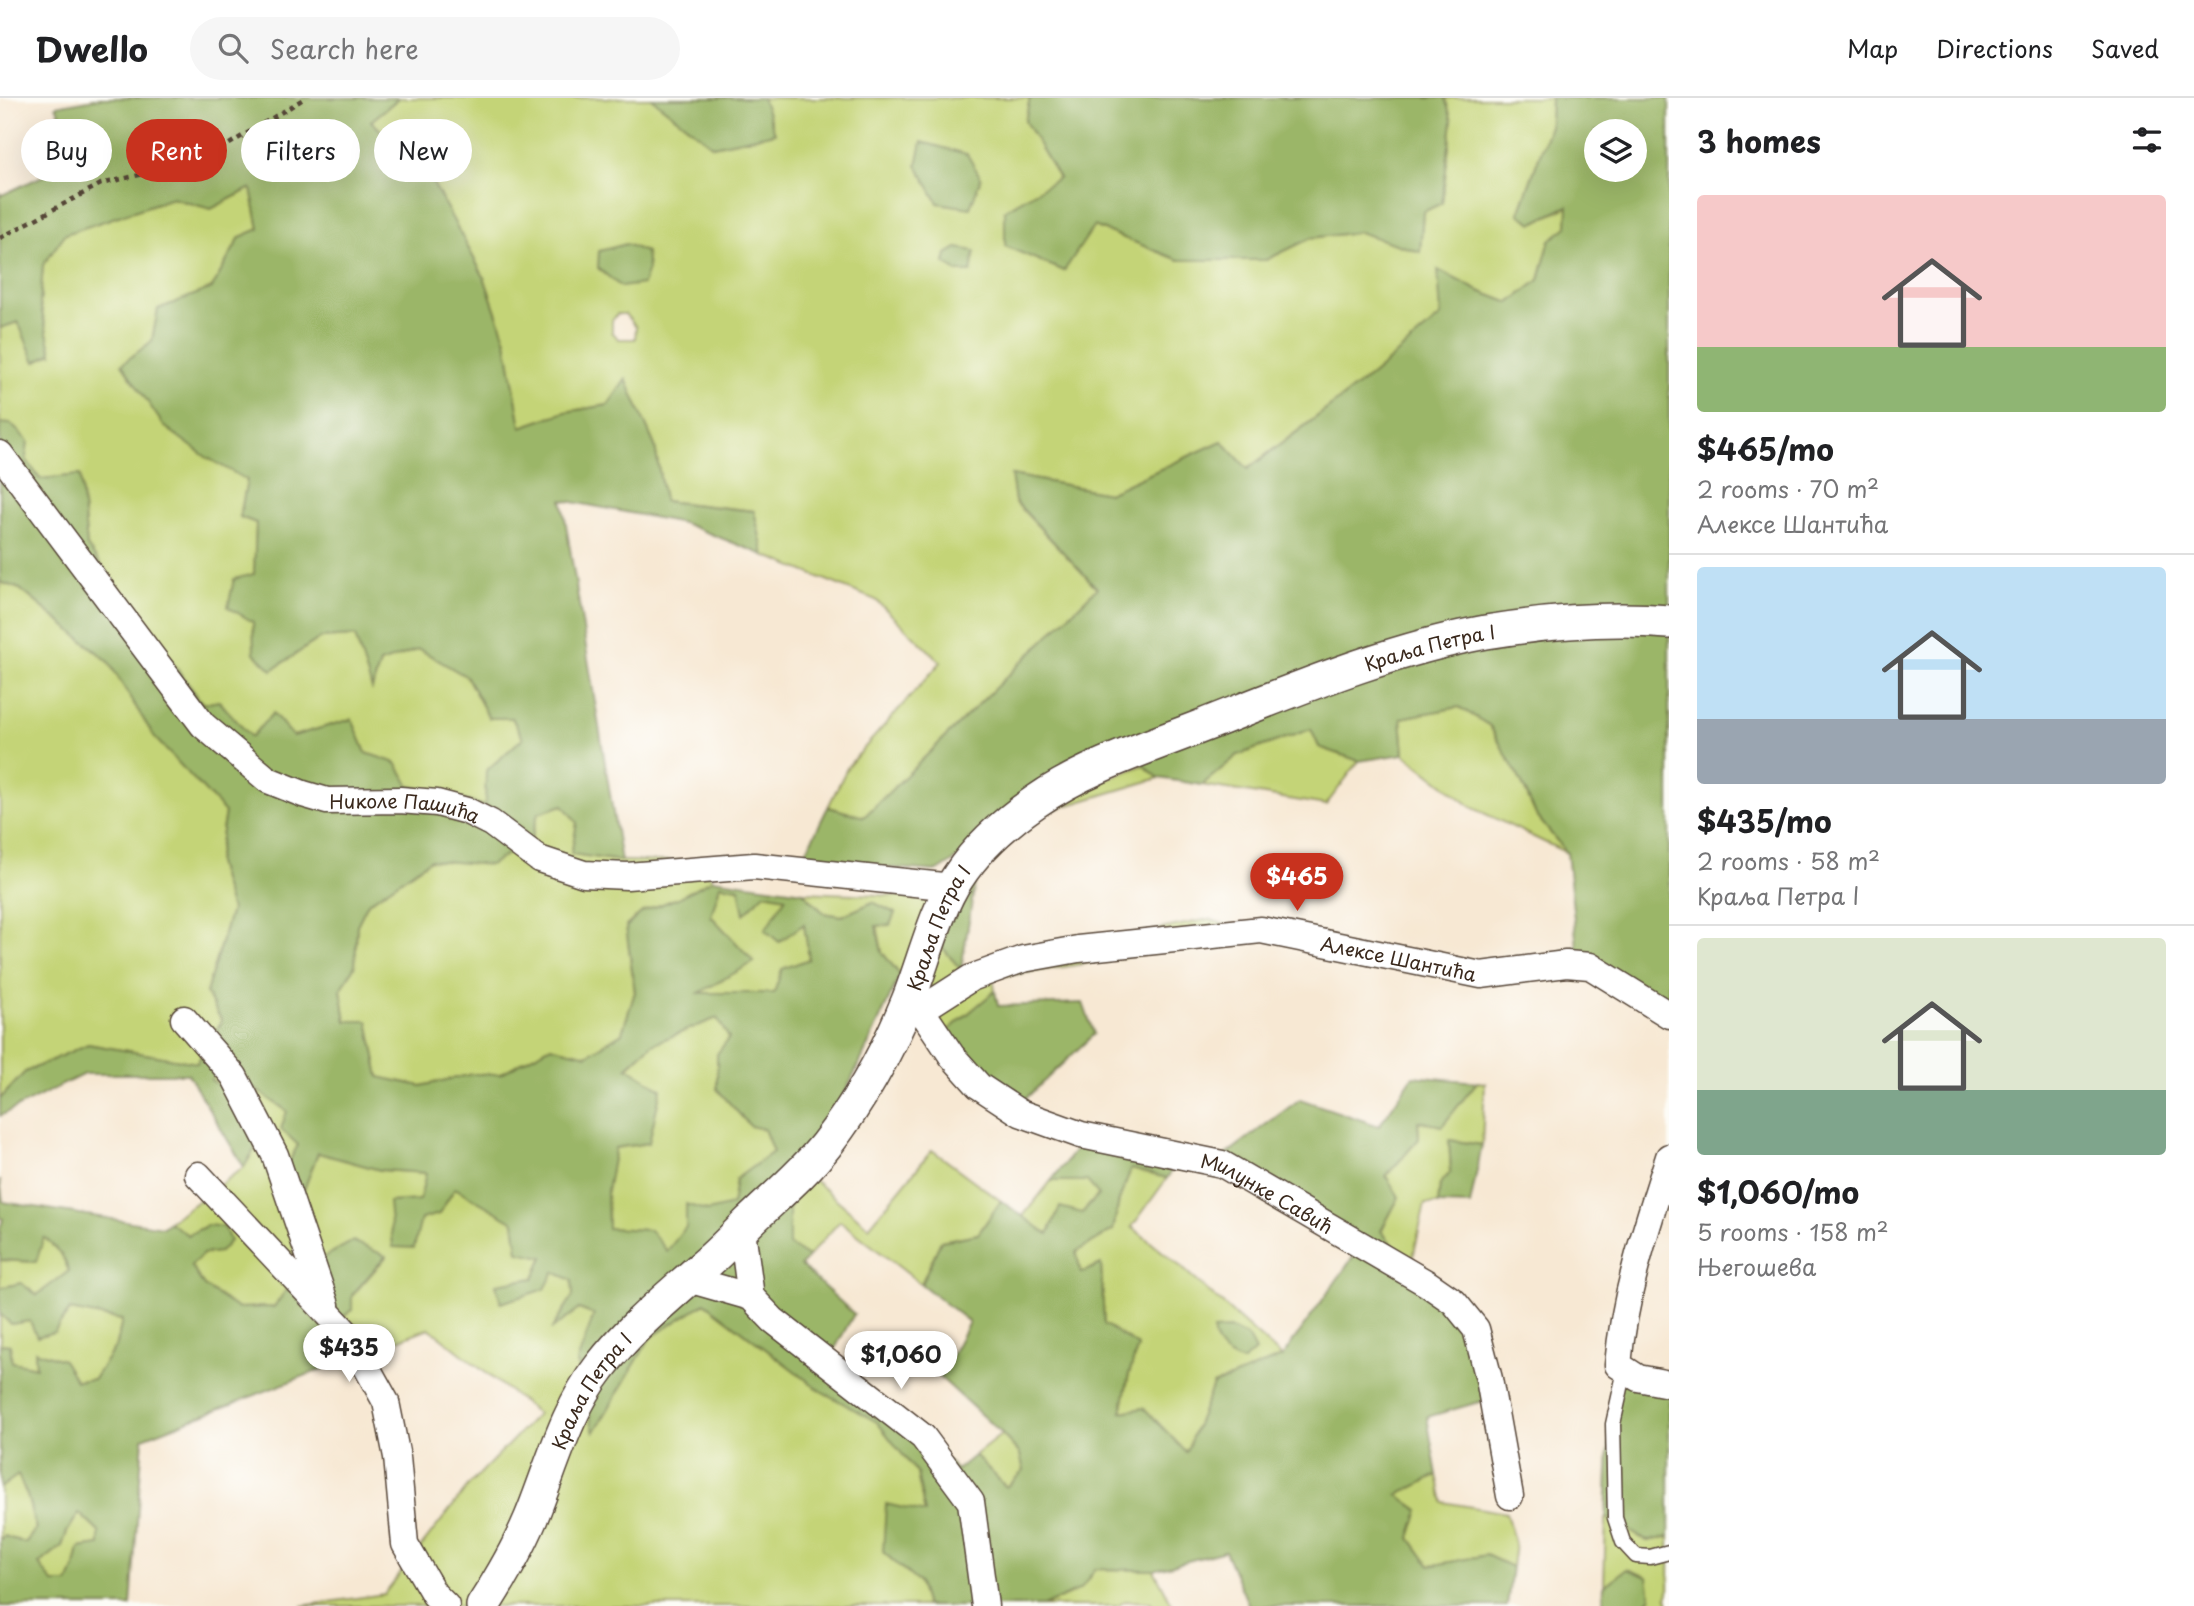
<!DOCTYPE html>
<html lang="en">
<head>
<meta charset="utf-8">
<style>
	:root { --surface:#fff; --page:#f6f6f6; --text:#202124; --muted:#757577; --line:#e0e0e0; --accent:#c8321e }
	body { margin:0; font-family:"Playpen Sans",sans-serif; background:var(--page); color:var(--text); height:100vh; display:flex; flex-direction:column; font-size:26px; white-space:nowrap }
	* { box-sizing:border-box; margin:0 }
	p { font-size:23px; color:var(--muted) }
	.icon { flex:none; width:38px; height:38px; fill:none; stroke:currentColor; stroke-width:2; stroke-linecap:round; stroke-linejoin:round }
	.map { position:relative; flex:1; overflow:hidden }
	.sheet { display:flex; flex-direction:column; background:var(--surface); width:525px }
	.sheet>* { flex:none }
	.guide { position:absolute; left:21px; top:21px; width:665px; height:63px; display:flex; gap:14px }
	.tools { position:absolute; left:1584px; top:21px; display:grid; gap:14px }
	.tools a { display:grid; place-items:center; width:63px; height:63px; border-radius:50%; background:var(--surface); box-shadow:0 7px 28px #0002; font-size:35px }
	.price { position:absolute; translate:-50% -60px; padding:0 16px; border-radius:24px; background:#fff; color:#222; font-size:23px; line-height:46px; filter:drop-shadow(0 2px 4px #0008) }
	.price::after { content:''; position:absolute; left:50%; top:42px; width:21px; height:16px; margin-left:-10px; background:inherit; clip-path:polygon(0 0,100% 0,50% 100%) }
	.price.active { background:var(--accent); color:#fff }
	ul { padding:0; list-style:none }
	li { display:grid; align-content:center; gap:14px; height:371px; padding:0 28px }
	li+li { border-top:2px solid var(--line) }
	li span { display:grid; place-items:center; height:217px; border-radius:7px; color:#555 }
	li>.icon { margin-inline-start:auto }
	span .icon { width:126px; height:126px; fill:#fffc; stroke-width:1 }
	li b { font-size:30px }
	h2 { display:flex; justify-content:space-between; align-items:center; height:84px; padding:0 28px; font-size:30px }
	.tag { padding:0 24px; border-radius:32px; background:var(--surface); box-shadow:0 7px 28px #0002; font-size:24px; line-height:63px }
	.tag.active { background:var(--accent); color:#fff }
	header { display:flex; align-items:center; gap:42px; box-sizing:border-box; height:98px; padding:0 35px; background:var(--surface); border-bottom:2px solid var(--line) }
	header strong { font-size:33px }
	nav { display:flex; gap:38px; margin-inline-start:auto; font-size:24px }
	.search { width:490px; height:63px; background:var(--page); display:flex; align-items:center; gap:18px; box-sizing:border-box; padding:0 24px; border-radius:38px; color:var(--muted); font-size:26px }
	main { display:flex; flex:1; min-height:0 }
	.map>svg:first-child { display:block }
	.green { fill:#c4d477; stroke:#807f4a; stroke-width:2; fill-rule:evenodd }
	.forest { fill:#9bb668; stroke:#6b7043; stroke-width:2; fill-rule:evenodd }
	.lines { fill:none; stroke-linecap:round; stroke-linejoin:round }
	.service-casing { stroke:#574639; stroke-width:17 }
	.minor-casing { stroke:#574639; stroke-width:29 }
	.tertiary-casing { stroke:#574639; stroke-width:36 }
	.path { stroke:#574639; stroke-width:4.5; stroke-dasharray:5 5; stroke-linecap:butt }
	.service { stroke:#fff; stroke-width:14 }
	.minor { stroke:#fff; stroke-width:26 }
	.tertiary { stroke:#fff; stroke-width:33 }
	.labels { text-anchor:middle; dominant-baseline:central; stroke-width:7; stroke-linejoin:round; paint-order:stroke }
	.street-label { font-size:19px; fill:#3b2a1e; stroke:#fdfcf7 }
</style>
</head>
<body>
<header>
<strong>Dwello</strong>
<div class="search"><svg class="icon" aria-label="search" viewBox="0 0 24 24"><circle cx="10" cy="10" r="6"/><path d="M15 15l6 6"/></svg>Search here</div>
<nav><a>Map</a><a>Directions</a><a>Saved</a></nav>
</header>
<main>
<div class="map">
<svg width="1669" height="1508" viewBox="0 0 1669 1508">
	<rect width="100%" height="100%" fill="#fdfcf7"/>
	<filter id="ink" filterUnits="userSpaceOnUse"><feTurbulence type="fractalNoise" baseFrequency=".0143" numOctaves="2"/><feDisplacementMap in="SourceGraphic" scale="14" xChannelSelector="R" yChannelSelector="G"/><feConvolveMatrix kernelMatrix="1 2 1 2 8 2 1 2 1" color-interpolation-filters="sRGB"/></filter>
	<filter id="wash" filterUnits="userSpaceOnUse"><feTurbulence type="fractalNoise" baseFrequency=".00686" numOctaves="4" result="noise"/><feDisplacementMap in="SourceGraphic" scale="28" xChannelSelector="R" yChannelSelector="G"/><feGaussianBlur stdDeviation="1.57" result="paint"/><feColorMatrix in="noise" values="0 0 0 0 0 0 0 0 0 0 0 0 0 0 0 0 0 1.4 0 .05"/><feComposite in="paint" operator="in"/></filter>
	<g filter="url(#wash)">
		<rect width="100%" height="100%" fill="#f7e8d3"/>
		<path class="green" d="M 399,0 L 651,0 L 713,48 L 775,35 L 762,0 L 1030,0 L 1025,23 L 1059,80 L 1005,112 L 1094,128 L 1179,162 L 1266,162 L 1311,140 L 1359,134 L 1420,154 L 1423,114 L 1442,104 L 1452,23 L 1445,0 L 1551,0 L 1550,28 L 1519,115 L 1533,125 L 1569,108 L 1567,130 L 1550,142 L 1539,182 L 1510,205 L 1479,193 L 1442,218 L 1372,277 L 1247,371 L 1222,343 L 1108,395 L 1012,377 L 1015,404 L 1097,490 L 864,719 L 828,709 L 848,668 L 941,564 L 876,502 L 764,457 L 754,413 L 664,403 L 655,348 L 626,282 L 608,307 L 565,314 L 521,329 L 506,243 L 484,179 L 428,76 L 371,23 ZM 617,216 L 625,216 L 636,229 L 635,241 L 619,241 L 612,234 L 612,223 Z
			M 251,90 L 259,131 L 240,139 L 212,190 L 158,212 L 152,243 L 123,266 L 206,359 L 247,382 L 240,419 L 256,425 L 253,524 L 272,572 L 320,540 L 355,538 L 372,589 L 380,565 L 419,551 L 467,579 L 489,620 L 512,620 L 523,640 L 486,673 L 486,709 L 410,688 L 396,665 L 366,655 L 352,622 L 293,638 L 251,640 L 219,603 L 203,606 L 87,448 L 80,377 L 40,381 L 0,325 L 0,230 L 18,224 L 52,255 L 40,205 L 43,167 L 65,136 L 172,100 L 211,111 Z
			M 0,484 L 20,491 L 108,563 L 155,640 L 225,714 L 217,765 L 231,812 L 206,895 L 222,923 L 197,965 L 88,946 L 25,974 L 0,1001 Z
			M 1459,609 L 1490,628 L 1521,683 L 1536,717 L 1567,755 L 1473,710 L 1404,656 L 1401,620 Z
			M 1311,631 L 1319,649 L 1359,663 L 1326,707 L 1202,687 L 1238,657 Z
			M 1143,667 L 1159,680 L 1042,715 L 1058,700 Z
			M 563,707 L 577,725 L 572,756 L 621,763 L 697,763 L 713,781 L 680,799 L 642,814 L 626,828 L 635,894 L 622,935 L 587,957 L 551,948 L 500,976 L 473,976 L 421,988 L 379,979 L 368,923 L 346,923 L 341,892 L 355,867 L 357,827 L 368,805 L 430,762 L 490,766 L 531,741 L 538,715 Z
			M 720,787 L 787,799 L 804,826 L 809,861 L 775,895 L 697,895 L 754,864 L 711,818 Z
			M 803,794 L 928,799 L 961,872 L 1209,821 L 1259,838 L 993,880 L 995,893 L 945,935 L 911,921 L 900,877 L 882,854 L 873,804 L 842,818 L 824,815 Z
			M 717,920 L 729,940 L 773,1054 L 736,1081 L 733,1107 C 697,1116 689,1125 668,1154 L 608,1130 L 607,1093 L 627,970 L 652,946 Z
			M 222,962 L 244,983 L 287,1013 L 298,1047 L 300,1103 L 318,1054 L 380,1072 L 427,1075 L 421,1102 L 421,1121 L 439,1116 L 455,1090 L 514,1124 L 543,1158 L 534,1180 L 501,1205 L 554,1174 L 573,1182 L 573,1198 L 552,1230 L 579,1211 L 594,1217 L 578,1264 L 594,1334 L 650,1240 L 705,1205 L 821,1293 L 877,1324 L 917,1375 L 925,1415 L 883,1454 L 919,1485 L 926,1508 L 301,1508 L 384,1496 L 470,1386 L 538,1316 L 429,1230 L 393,1244 L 368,1232 L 358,1240 L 342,1220 L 352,1212 L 352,1198 L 386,1159 L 309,1206 L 274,1209 L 237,1210 L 204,1188 L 191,1168 L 203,1156 L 220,1153 L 229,1143 L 208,1127 L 188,1137 L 169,1124 L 244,1069 L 259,1044 L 233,997 L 211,982 Z
			M 1477,984 L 1485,985 L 1482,1047 L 1449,1042 L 1451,1074 L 1440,1086 L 1438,1106 L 1425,1106 L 1411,1168 L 1381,1133 L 1399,1099 L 1386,1078 L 1419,1041 L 1418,1022 L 1442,1028 Z
			M 932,1052 L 1001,1103 L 978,1136 L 941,1143 L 921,1186 L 840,1123 L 808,1159 L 789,1147 L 789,1110 L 808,1077 L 869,1129 Z
			M 1131,1071 L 1167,1080 L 1132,1129 L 1180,1168 L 1282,1259 L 1213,1287 L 1186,1355 L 1144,1310 L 1121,1314 L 1129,1276 L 1138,1248 L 1104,1226 L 1101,1167 L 1081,1175 L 1076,1154 L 1113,1132 L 1119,1102 Z
			M 1087,1082 L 1099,1096 L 1082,1115 L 1048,1136 L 1022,1119 L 1051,1083 Z
			M 44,1138 L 62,1157 L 69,1173 L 37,1198 L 21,1185 L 0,1190 L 0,1162 L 35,1164 Z
			M 70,1212 L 122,1222 L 117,1246 L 94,1281 L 76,1283 L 62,1262 L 35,1253 L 36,1269 L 11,1264 L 10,1247 L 0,1246 L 0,1216 L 11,1226 L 30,1223 L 54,1234 Z
			M 1002,1336 L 1020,1356 L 1024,1373 L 1006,1389 L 975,1357 Z
			M 18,1376 L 27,1397 L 36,1431 L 25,1445 L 4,1438 L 0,1442 L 0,1390 Z
			M 1437,1377 L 1443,1404 L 1506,1415 L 1515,1446 L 1512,1469 L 1486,1457 L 1430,1468 L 1410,1440 L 1397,1397 Z
			M 79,1415 L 99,1434 L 99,1447 L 79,1450 L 75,1469 L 68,1486 L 53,1485 L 39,1466 L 62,1448 L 67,1434 Z
			M 1606,1419 L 1647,1443 L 1669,1439 L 1669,1493 L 1667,1499 L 1669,1508 L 1643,1508 L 1651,1499 L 1627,1471 L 1604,1488 Z
			M 1094,1471 L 1154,1472 L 1173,1508 L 1152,1508 L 1151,1504 L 1125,1503 L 1118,1508 L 1043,1508 L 1081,1491 Z"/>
		<path class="forest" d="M 100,0 L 399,0 L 371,23 L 428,76 L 484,179 L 506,243 L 521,329 L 565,314 L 608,307 L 626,281 L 655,348 L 664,403 L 754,413 L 764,457 L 683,425 L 562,402 L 621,763 L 571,756 L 577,725 L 563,707 L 538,715 L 531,741 L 490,767 L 430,762 L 368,805 L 357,827 L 355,867 L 341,892 L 346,923 L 368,923 L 379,979 L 421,988 L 473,976 L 500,976 L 551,948 L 587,957 L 622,935 L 635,894 L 626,829 L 642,814 L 680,799 L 713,781 L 803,794 L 824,815 L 842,818 L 873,804 L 895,815 L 890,827 L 876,828 L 882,854 L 900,877 L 863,958 L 789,1110 L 789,1147 L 808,1159 L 801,1168 L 854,1216 L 832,1256 L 957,1372 L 975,1357 L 1006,1389 L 1024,1373 L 1020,1356 L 1002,1336 L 940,1279 L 969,1224 L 921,1186 L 941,1143 L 978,1136 L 1001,1103 L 1048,1136 L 1060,1109 L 1082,1115 L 1099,1097 L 1087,1083 L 1051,1083 L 1080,1046 L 1177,1066 L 1167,1080 L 1131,1071 L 1119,1102 L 1113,1132 L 1076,1154 L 1081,1175 L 1101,1166 L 1104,1226 L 1138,1248 L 1129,1276 L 1121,1314 L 1144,1310 L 1186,1354 L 1213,1287 L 1282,1259 L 1356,1155 L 1224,1058 L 1300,1001 L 1379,1028 L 1413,978 L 1477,984 L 1442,1028 L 1418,1023 L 1419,1041 L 1386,1078 L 1399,1099 L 1381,1133 L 1402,1159 L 1473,1214 L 1500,1298 L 1427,1319 L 1437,1377 L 1398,1397 L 1419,1412 L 1410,1440 L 1430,1468 L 1486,1457 L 1512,1469 L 1507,1508 L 1249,1508 L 1225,1453 L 1154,1472 L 1095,1471 L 1081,1491 L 1043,1508 L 926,1508 L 919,1485 L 883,1454 L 886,1406 L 925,1415 L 917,1375 L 877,1324 L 821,1293 L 705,1205 L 650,1240 L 594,1335 L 577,1264 L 594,1217 L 579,1211 L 551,1232 L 573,1198 L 572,1182 L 554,1174 L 545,1191 L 501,1205 L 496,1186 L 534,1180 L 543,1159 L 518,1154 L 514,1124 L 455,1090 L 439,1116 L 421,1121 L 414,1150 L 393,1149 L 389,1104 L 420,1102 L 426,1075 L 380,1072 L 318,1055 L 299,1104 L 278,1084 L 298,1047 L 281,1031 L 287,1013 L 243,983 L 222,962 L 211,982 L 233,997 L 259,1044 L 244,1069 L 188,976 L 84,976 L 0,1018 L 0,1001 L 25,974 L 88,946 L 197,965 L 222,923 L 206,895 L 231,812 L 217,765 L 225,714 L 155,640 L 108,563 L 20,491 L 0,484 L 0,325 L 11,326 L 28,343 L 26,361 L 40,381 L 80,377 L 87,448 L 203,606 L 219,603 L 251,639 L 273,615 L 293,638 L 352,621 L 366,655 L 396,665 L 410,688 L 485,708 L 486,673 L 523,640 L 512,620 L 489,620 L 467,579 L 419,551 L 380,565 L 372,591 L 355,538 L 320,540 L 272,572 L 254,555 L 253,524 L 228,509 L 234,481 L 254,476 L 256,425 L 240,419 L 247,382 L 206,359 L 164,328 L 122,266 L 152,243 L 158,211 L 212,190 L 240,139 L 259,131 L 251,90 L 211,111 L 172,100 L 65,136 L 43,167 L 40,206 L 52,255 L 35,264 L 18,224 L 0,230 L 0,95 L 2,97 L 81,60 L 56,8 ZM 720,787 L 739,790 L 744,816 L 765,795 L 786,799 L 765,832 L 779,844 L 804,826 L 809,861 L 782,871 L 774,895 L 699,895 L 754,864 L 711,818 ZM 717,920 L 729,940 L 717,956 L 717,991 L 750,1028 L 764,1031 L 773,1054 L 736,1081 L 732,1107 L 708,1113 L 686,1106 L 686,1129 L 667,1153 L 650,1132 L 608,1130 L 607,1093 L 615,1050 L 649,1045 L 661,991 L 627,969 L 652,946 Z
			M 651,0 L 762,0 L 775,35 L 713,48 Z
			M 1030,0 L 1445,0 L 1452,23 L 1442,105 L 1423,114 L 1420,154 L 1359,134 L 1311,140 L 1266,162 L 1179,162 L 1094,128 L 1064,173 L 1005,148 L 1005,112 L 1059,80 L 1025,23 Z
			M 1551,0 L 1669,0 L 1669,925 L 1588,875 L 1563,853 L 1577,849 L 1567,755 L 1536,717 L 1521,683 L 1490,628 L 1459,609 L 1401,620 L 1404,656 L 1359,663 L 1319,649 L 1311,631 L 1238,657 L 1202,687 L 1159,680 L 1124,651 L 938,773 L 801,764 L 828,709 L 864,719 L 1097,490 L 1015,403 L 1011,377 L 1108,395 L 1222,343 L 1248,371 L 1372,277 L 1441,218 L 1438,172 L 1479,193 L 1510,205 L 1539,182 L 1550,142 L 1567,129 L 1568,108 L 1533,125 L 1519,116 L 1550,28 ZM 1596,33 L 1634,33 L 1634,72 L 1596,72 Z
			M 922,44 L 967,56 L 981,80 L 970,110 L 938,105 L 917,67 Z
			M 626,146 L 646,154 L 648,171 L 643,186 L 621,189 L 598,170 L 599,153 Z
			M 957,150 L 975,153 L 971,174 L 958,174 L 945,165 L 947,156 Z
			M 1041,715 L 976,778 L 961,872 L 942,849 L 952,771 Z
			M 995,893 L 998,908 L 1083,905 L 1094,936 L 1022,1004 L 983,985 L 945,935 Z
			M 1449,1042 L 1482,1047 L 1470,1107 L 1438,1106 L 1440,1086 L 1451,1074 Z
			M 0,1082 L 3,1104 L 163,1129 L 169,1124 L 188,1137 L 208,1127 L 224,1129 L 230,1143 L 220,1154 L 203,1156 L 191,1168 L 204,1188 L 237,1210 L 274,1209 L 286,1192 L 309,1205 L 324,1159 L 353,1143 L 386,1158 L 352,1197 L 352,1212 L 342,1220 L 358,1239 L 368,1232 L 393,1244 L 143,1340 L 131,1508 L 0,1508 L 0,1442 L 4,1438 L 25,1445 L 36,1431 L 27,1397 L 18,1377 L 0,1390 L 0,1246 L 10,1247 L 12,1264 L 36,1269 L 35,1253 L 63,1262 L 76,1283 L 94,1281 L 117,1246 L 122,1222 L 70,1212 L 54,1234 L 37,1239 L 30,1223 L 11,1226 L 0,1216 L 0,1190 L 21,1185 L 37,1197 L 69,1173 L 62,1157 L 44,1139 L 36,1164 L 0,1162 L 0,1131 L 3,1121 L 0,1119 ZM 79,1415 L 99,1434 L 99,1447 L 79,1450 L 75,1469 L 68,1485 L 53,1485 L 39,1466 L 62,1448 L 67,1434 Z
			M 1230,1231 L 1247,1238 L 1255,1253 L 1242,1264 C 1225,1257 1216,1251 1213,1232 Z
			M 1612,1278 L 1669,1279 L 1669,1439 L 1647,1443 L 1606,1419 Z
			M 1627,1471 L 1648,1479 L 1651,1499 L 1643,1508 L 1603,1508 L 1604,1488 Z"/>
	</g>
	<g filter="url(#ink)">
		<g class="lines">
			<g class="service-casing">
				<path id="service" d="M 1625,1272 L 1613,1326 L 1615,1420 L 1623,1444 L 1636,1458 L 1650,1459 L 1669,1454"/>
			</g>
			<g class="minor-casing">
				<g id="minor">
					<path id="s1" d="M 0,356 L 203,627 L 268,682 L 303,696 L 327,703 L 400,702 L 437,705 L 467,713 L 491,725 L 539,761 L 584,776 L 627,778 L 754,768 L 952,789"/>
					<path id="s2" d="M 909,902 L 921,912 L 952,958 L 979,988 L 1020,1015 L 1081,1037 L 1222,1066 L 1428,1186 L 1454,1204 L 1476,1231 L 1489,1281 L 1510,1398"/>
					<path id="s3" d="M 921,912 L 971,880 L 1023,861 L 1078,851 L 1261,832 L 1481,877 L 1566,866 L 1590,868 L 1669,917"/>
					<path d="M 184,921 L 234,978 L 275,1057 L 326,1207"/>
					<path d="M 1669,1059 C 1647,1127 1624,1196 1618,1267 L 1638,1280 L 1669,1286"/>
					<path d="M 198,1077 L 350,1239 L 386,1304 L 397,1359 L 405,1446 L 434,1496 L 446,1508"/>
					<path d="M 742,1132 L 751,1199"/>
					<path d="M 688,1181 L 751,1199 L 773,1222 L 923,1339 L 971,1404 L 985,1508"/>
				</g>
			</g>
			<g class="tertiary-casing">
				<g id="tertiary">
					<path id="s4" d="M 483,1508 C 501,1480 518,1451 531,1420 C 552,1369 565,1314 600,1269 C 629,1231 665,1202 701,1170 C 718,1156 733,1140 749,1124 C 775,1099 803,1076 826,1047 C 860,1003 887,955 908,903 C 923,866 936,811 958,779 C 977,750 1006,724 1035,704 C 1085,669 1146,650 1202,628 C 1294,592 1388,552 1486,534 C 1547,524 1608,519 1669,524"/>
				</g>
			</g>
			<path class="path" d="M 0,140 L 101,86 L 203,62 L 305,0"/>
			<use href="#service" class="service"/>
			<use href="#minor" class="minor"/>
			<use href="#tertiary" class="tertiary"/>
		</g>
	</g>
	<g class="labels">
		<g class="street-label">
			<text stroke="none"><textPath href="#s4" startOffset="1418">Краља Петра I</textPath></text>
			<text stroke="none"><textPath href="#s1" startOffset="565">Николе Пашића</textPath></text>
			<text stroke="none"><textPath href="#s4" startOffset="830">Краља Петра I</textPath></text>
			<text stroke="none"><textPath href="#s3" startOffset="495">Алексе Шантића</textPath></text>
			<text stroke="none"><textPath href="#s2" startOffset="422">Милунке Савић</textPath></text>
			<text stroke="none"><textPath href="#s4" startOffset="242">Краља Петра I</textPath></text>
		</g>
	</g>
</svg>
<div class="tools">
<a><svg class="icon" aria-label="layers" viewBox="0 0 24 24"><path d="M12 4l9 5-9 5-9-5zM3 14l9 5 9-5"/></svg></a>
</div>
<b class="price active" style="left:1297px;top:815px">$465</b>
<b class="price" style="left:349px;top:1286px">$435</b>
<b class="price" style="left:901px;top:1293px">$1,060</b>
<div class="guide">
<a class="tag">Buy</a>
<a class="tag active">Rent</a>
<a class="tag">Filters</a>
<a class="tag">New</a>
</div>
</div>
<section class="sheet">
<h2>3 homes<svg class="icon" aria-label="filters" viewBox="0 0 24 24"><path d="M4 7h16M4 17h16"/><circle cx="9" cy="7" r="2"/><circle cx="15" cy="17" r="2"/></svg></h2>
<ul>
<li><span style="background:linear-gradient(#f6c9c9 70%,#8fb573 0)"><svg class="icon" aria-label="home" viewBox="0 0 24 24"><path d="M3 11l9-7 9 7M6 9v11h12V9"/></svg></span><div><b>$465/mo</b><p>2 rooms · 70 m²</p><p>Алексе Шантића</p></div></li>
<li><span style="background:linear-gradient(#bfe0f5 70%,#9aa5b1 0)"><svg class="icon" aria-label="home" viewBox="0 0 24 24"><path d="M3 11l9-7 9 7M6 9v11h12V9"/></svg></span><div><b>$435/mo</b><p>2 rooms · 58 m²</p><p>Краља Петра I</p></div></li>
<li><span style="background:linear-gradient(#dfe7d0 70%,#7fa58c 0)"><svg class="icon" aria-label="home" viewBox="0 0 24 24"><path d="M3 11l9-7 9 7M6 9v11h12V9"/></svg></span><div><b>$1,060/mo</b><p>5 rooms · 158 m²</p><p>Његошева</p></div></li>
</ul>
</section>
</main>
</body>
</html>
